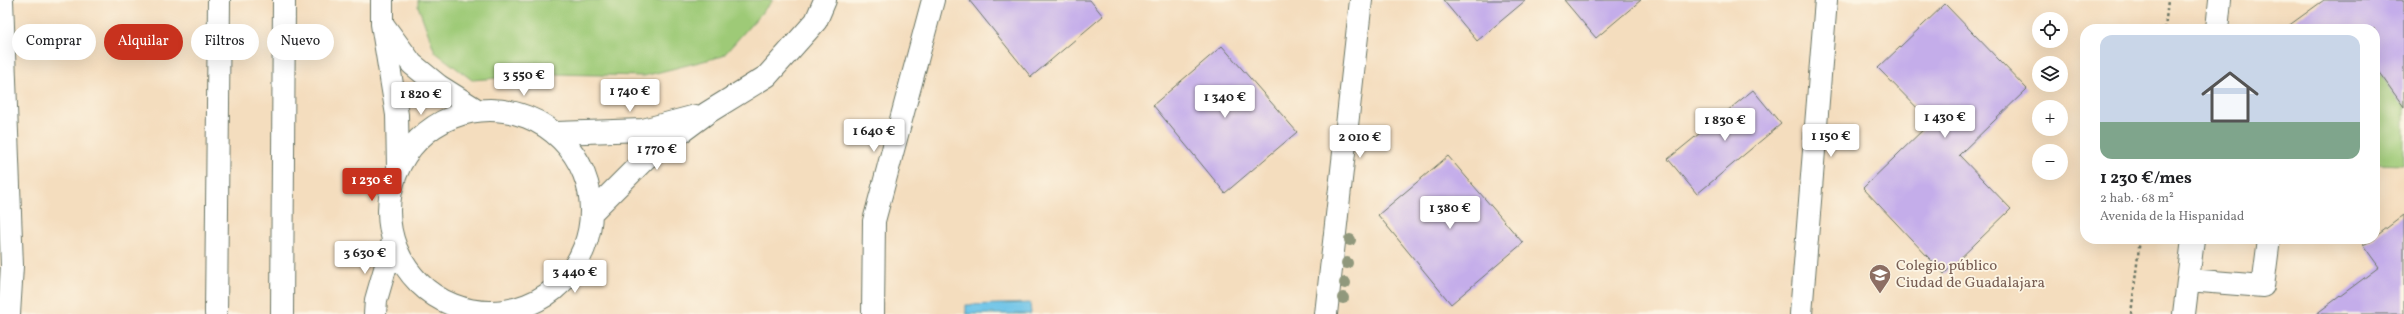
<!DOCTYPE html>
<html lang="es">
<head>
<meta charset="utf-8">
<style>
	:root { --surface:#fff; --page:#f6f6f6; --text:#202124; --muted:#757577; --line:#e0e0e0; --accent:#c8321e }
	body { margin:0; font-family:Vollkorn,serif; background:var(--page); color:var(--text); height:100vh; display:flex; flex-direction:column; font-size:15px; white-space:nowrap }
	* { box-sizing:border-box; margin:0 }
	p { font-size:13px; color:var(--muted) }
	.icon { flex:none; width:22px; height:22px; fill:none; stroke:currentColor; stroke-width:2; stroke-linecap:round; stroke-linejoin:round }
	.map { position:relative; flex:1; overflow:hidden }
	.panel { position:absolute; left:2080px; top:24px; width:300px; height:220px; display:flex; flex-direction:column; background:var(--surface); border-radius:16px; box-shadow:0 4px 16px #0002 }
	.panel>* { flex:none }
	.guide { position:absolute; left:12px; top:24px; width:380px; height:36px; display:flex; gap:8px }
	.controls { position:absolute; left:2032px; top:12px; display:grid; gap:8px }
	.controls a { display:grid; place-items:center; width:36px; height:36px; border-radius:50%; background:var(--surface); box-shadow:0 4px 16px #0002; font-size:20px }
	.price { position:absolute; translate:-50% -34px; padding:0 9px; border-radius:4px; background:#fff; color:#222; font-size:13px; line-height:26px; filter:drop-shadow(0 1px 2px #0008) }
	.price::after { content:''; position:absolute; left:50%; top:24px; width:12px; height:9px; margin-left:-6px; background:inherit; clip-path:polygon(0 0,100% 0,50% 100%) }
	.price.current { background:var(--accent); color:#fff }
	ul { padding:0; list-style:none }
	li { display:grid; align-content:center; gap:8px; height:212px; padding:0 20px }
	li+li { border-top:1px solid var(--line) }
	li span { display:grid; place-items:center; height:124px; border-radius:12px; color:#555 }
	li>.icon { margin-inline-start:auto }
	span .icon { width:72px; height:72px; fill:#fffc; stroke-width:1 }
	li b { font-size:17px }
	.chip { padding:0 14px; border-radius:18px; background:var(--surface); box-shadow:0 4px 16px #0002; font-size:14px; line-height:36px }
	.chip.current { background:var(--accent); color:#fff }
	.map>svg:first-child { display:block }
	.green { fill:#9eca77; stroke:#5e8456 }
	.water { fill:#6bc3e8; stroke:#45808e }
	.building { fill:#c4adea }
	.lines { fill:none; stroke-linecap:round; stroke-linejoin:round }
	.minor-casing { stroke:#6a7564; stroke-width:24 }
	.highway-casing { stroke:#6a7564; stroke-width:24 }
	.path { stroke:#6a7564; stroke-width:2.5; stroke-dasharray:3 3; stroke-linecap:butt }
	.minor { stroke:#fff; stroke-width:22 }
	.highway { stroke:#fff; stroke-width:22 }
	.tree { fill:#90987b }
	.labels { text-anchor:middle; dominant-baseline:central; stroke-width:3.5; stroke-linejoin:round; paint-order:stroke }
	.education-label { font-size:15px; fill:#785e54; stroke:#fcf5e5; text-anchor:start }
</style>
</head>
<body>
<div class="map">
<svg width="2404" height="314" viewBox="0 0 2404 314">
	<rect width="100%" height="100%" fill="#fcf5e5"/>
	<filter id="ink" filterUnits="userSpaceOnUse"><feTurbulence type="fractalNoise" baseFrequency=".025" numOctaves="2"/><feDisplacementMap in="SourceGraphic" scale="8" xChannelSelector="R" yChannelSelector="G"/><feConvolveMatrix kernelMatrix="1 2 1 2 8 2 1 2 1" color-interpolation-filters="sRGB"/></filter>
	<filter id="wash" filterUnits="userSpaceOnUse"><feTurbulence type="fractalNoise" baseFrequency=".012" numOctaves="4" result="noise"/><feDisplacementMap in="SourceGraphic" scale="16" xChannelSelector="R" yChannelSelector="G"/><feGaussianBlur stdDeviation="0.9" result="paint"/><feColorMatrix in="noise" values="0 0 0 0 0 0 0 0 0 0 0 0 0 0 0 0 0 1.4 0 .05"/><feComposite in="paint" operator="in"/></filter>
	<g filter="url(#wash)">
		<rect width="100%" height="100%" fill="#f4ddbe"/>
		<path class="green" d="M 418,0 L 773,0 L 723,56 L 644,76 L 553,74 L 472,80 L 435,52 L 418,6 Z
			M 2375,67 L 2401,102 L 2404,100 L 2404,165 L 2375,164 Z"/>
		<path class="water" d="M 1030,303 L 1031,314 L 966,314 L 966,305 Z"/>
		<g id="blocks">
			<path class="building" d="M 969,0 L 1090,0 L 1103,16 L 1031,77 Z
				M 1443,0 L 1526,0 L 1477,41 Z
				M 1564,0 L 1641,0 L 1596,38 Z
				M 2324,0 L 2404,0 L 2404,107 L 2375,67 L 2375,29 L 2284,29 Z
				M 1945,4 L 2027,89 L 1959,155 L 2011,209 L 1944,274 L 1863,188 L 1931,122 L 1878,68 Z
				M 1222,46 L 1297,132 L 1225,193 L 1153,105 Z
				M 1753,90 L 1781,124 L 1697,194 L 1668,159 Z
				M 1448,156 L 1523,243 L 1451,304 L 1378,215 Z
				M 2404,215 L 2404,314 L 2316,314 L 2379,267 L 2363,245 L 2375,239 L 2375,237 Z"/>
		</g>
	</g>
	<g filter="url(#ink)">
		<use href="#blocks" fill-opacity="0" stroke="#6a7564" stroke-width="1"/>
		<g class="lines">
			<g class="minor-casing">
				<path id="minor" d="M 2,0 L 12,266 L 9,314
					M 382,0 L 382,24 L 397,115 L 398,167
					M 384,26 L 412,64 L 439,86 L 477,110
					M 2217,29 L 2220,0
					M389 211a101 101 0 1 1 202 0a101 101 0 1 1-202 0Z
					M 556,133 L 643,130 L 696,116
					M 592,212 L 646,158 L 707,113 L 767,76 L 816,21 L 825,0
					M 2188,280 L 2263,286 L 2269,239
					M 375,314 L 376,300 L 393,241
					M 873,314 L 874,221 L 933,0
					M 1326,314 L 1361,0
					M 1801,314 L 1826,0
					M 2184,314 L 2193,239"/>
			</g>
			<g class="highway-casing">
				<path id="highway" d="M 216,314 L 219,0
					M 282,314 L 284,0"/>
			</g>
			<path class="path" d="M 2165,29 L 2168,0
				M 2131,314 L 2140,239"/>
			<use href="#minor" class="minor"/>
			<use href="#highway" class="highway"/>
		</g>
		<g class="tree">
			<circle cx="1350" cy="240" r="6"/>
			<circle cx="1347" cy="263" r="6"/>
			<circle cx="1345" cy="283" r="6"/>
			<circle cx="1343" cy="298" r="6"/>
		</g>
	</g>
	<defs>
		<g id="school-pin" transform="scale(1.15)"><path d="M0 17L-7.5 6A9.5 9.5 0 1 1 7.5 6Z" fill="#8d6e63" stroke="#fcf5e5"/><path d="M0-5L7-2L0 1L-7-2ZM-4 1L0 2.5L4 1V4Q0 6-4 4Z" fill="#fff"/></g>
	</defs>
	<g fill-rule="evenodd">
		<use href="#school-pin" x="1880" y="275"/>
	</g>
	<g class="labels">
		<g class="education-label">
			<text x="1896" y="266">Colegio público<tspan x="1896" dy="17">Ciudad de Guadalajara</tspan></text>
		</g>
	</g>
</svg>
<div class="controls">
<a><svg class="icon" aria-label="locate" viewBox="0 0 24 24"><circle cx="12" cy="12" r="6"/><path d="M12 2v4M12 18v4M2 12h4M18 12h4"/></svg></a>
<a><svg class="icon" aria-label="layers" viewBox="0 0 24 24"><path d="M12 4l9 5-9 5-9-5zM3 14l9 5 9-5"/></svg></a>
<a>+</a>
<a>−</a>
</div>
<b class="price" style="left:524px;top:97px">3 550 €</b>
<b class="price" style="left:630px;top:113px">1 740 €</b>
<b class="price" style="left:421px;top:116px">1 820 €</b>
<b class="price" style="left:1225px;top:119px">1 340 €</b>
<b class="price" style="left:1945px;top:139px">1 430 €</b>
<b class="price" style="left:1725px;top:142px">1 830 €</b>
<b class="price" style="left:874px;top:153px">1 640 €</b>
<b class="price" style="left:1831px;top:158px">1 150 €</b>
<b class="price" style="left:1360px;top:159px">2 010 €</b>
<b class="price" style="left:657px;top:171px">1 770 €</b>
<b class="price current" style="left:372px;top:202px">1 230 €</b>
<b class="price" style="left:1450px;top:230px">1 380 €</b>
<b class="price" style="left:365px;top:275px">3 630 €</b>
<b class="price" style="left:575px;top:294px">3 440 €</b>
<div class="guide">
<a class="chip">Comprar</a>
<a class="chip current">Alquilar</a>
<a class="chip">Filtros</a>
<a class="chip">Nuevo</a>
</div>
<section class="panel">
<ul>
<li><span style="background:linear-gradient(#c9d6e8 70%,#7fa58c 0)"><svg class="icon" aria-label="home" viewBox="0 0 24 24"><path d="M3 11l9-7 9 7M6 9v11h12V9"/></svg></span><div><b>1 230 €/mes</b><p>2 hab. · 68 m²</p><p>Avenida de la Hispanidad</p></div></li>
</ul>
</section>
</div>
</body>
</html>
